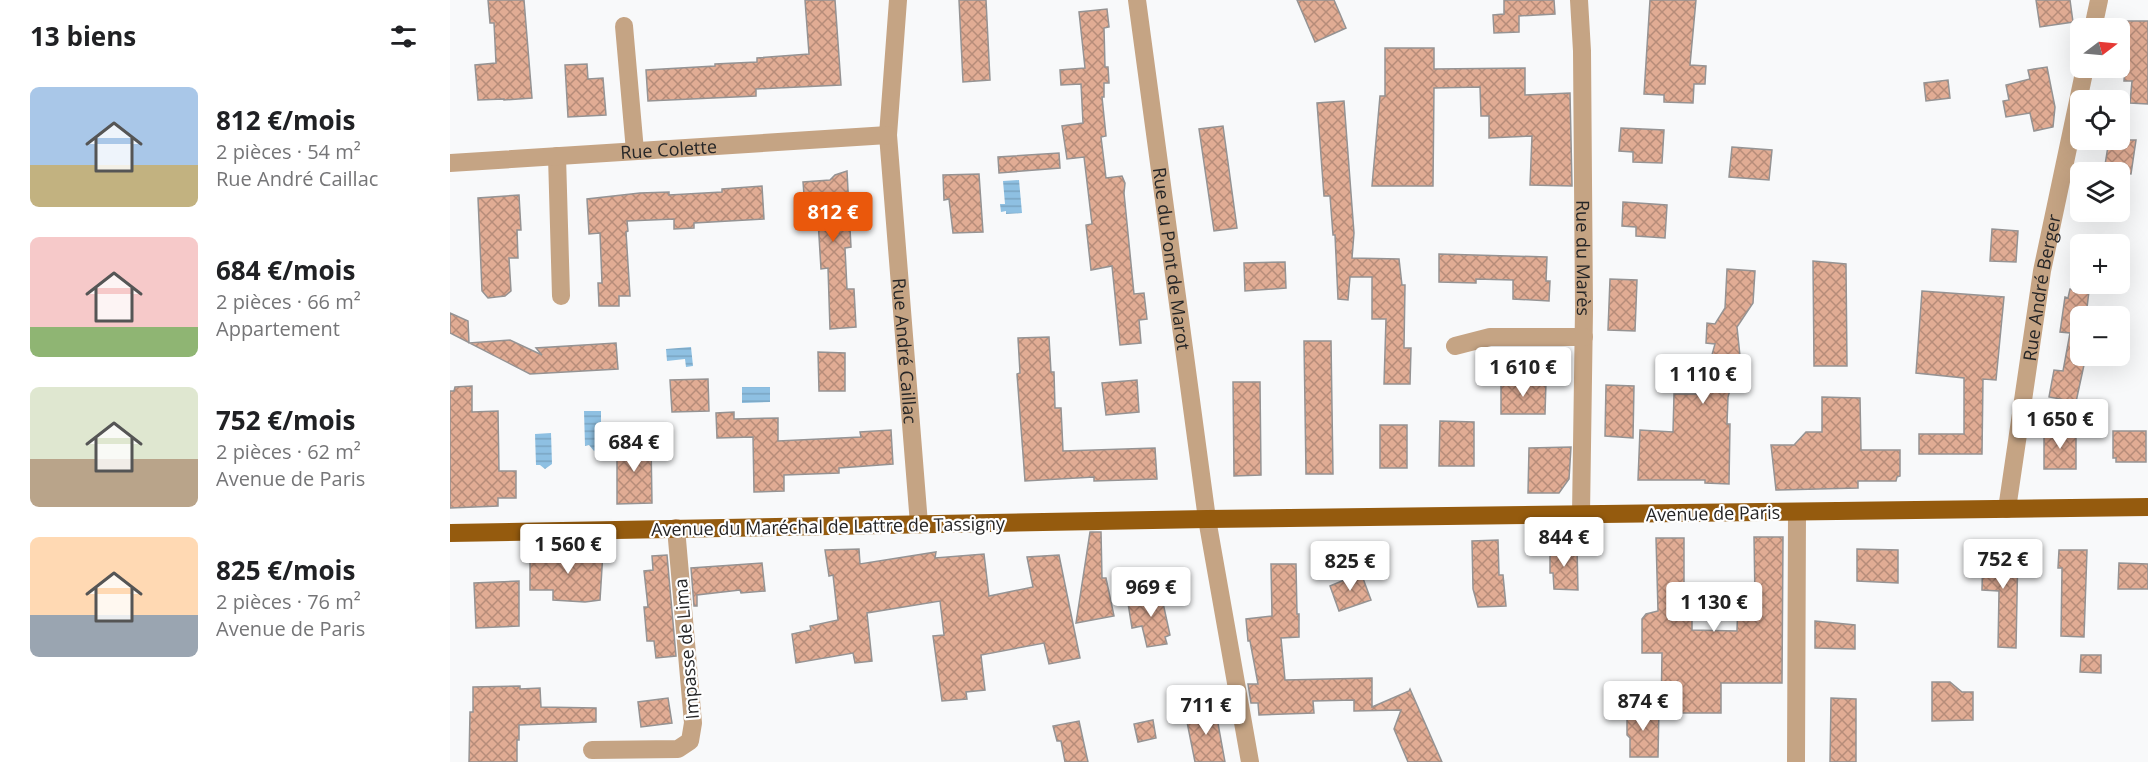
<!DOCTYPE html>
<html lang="fr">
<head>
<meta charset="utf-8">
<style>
	:root { --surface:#fff; --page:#f2f2f2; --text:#202124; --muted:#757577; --accent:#ea580c }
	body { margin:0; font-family:"Open Sans",sans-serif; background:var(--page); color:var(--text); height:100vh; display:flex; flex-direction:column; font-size:22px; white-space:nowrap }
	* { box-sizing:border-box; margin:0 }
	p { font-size:20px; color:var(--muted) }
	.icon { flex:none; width:33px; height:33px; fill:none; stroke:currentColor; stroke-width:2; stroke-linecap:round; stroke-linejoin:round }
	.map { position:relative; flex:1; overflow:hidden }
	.drawer { display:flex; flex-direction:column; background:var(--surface); width:450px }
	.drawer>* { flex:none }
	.needle { width:39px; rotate:74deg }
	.fabs { position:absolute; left:1620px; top:18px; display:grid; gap:12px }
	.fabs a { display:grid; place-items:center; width:60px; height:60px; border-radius:9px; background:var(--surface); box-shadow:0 6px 24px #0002; font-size:30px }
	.price { position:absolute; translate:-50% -51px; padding:0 14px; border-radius:6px; background:#fff; color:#222; font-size:20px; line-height:39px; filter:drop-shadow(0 2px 3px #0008) }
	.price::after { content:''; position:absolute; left:50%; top:36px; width:18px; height:14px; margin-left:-9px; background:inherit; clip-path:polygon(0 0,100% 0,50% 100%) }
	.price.active { background:var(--accent); color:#fff }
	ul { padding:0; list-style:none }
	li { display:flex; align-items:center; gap:18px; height:150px; padding:0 30px }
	li span { display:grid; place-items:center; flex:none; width:168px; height:120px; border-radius:9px; color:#555 }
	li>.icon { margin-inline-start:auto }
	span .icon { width:72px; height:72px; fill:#fffc; stroke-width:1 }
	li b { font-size:26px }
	h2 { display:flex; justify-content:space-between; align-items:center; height:72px; padding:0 30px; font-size:26px }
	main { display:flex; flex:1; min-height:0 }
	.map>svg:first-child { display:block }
	.water { fill:url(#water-rules) }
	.building { fill:url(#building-cross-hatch); stroke:#959393; stroke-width:1.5 }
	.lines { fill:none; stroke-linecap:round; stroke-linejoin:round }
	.minor { stroke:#c5a484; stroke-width:18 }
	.major { stroke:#955b0e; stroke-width:18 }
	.labels { text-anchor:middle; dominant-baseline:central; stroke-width:4.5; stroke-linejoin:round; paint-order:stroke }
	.street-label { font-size:18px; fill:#262627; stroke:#fff }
</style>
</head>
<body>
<main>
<section class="drawer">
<h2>13 biens<svg class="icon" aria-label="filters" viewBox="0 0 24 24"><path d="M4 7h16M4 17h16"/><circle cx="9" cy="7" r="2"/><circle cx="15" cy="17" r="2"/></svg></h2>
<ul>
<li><span style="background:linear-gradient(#a9c7e8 65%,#c2b280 0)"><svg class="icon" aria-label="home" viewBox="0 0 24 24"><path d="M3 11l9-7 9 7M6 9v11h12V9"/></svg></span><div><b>812 €/mois</b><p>2 pièces · 54 m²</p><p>Rue André Caillac</p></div></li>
<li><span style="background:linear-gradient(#f6c9c9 75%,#8fb573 0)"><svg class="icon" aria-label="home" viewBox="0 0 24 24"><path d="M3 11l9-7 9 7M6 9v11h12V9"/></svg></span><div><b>684 €/mois</b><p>2 pièces · 66 m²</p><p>Appartement</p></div></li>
<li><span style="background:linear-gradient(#dfe7d0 60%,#b9a48a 0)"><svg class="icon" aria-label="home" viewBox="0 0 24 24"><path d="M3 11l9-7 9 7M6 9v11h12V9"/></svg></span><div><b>752 €/mois</b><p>2 pièces · 62 m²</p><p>Avenue de Paris</p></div></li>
<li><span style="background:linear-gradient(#ffd9b3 65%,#9aa5b1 0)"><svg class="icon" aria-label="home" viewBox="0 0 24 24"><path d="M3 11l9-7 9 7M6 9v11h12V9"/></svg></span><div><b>825 €/mois</b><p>2 pièces · 76 m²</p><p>Avenue de Paris</p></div></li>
</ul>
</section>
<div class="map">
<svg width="1698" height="762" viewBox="0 0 1698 762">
	<defs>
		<pattern id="water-rules" width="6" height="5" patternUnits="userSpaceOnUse" patternTransform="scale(1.5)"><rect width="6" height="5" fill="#8ec0e2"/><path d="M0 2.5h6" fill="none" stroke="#7aa5c2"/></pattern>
		<pattern id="building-cross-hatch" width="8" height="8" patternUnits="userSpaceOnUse" patternTransform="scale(1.5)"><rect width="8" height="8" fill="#e1ac94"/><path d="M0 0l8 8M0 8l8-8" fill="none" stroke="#b68c79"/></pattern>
	</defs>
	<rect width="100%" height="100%" fill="#f8f9fa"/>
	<path class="water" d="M 569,180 L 572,213 L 556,214 L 556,211 L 551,212 L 550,204 L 555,204 L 553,181 Z
		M 241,347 L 243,366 L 236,367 L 235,359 L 217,361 L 216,349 Z
		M 292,387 L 320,387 L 320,402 L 292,403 Z
		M 134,411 L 151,411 L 151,445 L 148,445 L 147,449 L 144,451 L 139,445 L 135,446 Z
		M 101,433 L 102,464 L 95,469 L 90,465 L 86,465 L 85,434 Z"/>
	<path class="building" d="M 38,0 L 74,0 L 82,98 L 54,100 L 54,99 L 28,100 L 25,65 L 46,63 L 44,23 L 40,23 Z
		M 355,0 L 385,0 L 391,85 L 306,89 L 306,96 L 198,101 L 196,70 L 265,66 L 265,64 L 307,62 L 307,58 L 359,54 Z
		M 509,0 L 536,0 L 540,80 L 513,82 Z
		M 847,0 L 884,0 L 896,28 L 865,42 Z
		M 1054,0 L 1104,0 L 1105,14 L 1069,16 L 1069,32 L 1044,33 L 1043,15 L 1054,14 Z
		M 1200,0 L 1246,0 L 1240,65 L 1256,66 L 1255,84 L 1244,84 L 1243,103 L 1214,102 L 1214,95 L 1194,94 Z
		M 1586,0 L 1620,0 L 1623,22 L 1590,27 Z
		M 657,9 L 659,27 L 654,28 L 655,67 L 658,67 L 659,83 L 654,83 L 654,97 L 652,97 L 656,136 L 651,137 L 656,178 L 672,176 L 675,183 L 674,193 L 684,294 L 694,293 L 697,319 L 689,320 L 691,343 L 670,345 L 662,266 L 641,270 L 636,225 L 642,224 L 634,157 L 617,159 L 612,126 L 633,123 L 631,84 L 611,85 L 610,70 L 635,68 L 629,12 Z
		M 1677,21 L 1698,21 L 1698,104 L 1680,103 L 1682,81 L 1674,81 Z
		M 935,48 L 984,48 L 984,69 L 1075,68 L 1075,95 L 1120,93 L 1122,186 L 1080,185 L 1082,136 L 1039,138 L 1039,116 L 1031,116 L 1030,87 L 984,88 L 983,186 L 922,186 L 930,96 L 935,96 Z
		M 137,64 L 138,79 L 153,78 L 156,115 L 118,117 L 115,65 Z
		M 1597,67 L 1605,107 L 1603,127 L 1584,131 L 1580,113 L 1556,117 L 1553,101 L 1559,100 L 1556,85 L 1580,79 L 1578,70 Z
		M 1498,80 L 1500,98 L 1476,101 L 1474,83 Z
		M 894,101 L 904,233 L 902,258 L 949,259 L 952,285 L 955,285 L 954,348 L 961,348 L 960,384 L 934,384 L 936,319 L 922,319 L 922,277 L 900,277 L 898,300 L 888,299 L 885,235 L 883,235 L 880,196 L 874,196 L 867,103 Z
		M 773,126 L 787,228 L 764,231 L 749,129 Z
		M 1171,128 L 1214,130 L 1212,163 L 1183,162 L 1183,152 L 1169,151 Z
		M 1659,140 L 1686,140 L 1681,174 L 1654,171 Z
		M 1282,147 L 1322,150 L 1319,180 L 1279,177 Z
		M 609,153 L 610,168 L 549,173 L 548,157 Z
		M 397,171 L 401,247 L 395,248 L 397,289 L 404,289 L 406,327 L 380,329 L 378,268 L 371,269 L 368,220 L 356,220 L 353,182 L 380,180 L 385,175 Z
		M 529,174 L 533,232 L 503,233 L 499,199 L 494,200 L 493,175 Z
		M 312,186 L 314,219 L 244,223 L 244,228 L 224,229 L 224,219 L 177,221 L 178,231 L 176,232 L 180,296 L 169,296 L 169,306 L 149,306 L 148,283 L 152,283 L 150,233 L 139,234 L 137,199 L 190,193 L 219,192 L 219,195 L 272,192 L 272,189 Z
		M 69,195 L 71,230 L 67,230 L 68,258 L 59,258 L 61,291 L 55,296 L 38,298 L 32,291 L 28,198 Z
		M 1173,202 L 1217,205 L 1215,238 L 1186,236 L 1186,227 L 1172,226 Z
		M 1542,229 L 1568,231 L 1566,262 L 1540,261 Z
		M 989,254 L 1097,257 L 1096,281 L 1100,281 L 1099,301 L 1063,299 L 1063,280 L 1026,279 L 1026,283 L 989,282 Z
		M 1363,261 L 1396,264 L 1397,366 L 1364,366 Z
		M 835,262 L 836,288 L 795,291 L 794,263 Z
		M 1277,269 L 1305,271 L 1303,303 L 1287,327 L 1290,356 L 1278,397 L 1277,424 L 1280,424 L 1279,484 L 1255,483 L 1255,480 L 1188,480 L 1190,430 L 1223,432 L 1224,394 L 1251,394 L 1265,344 L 1256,343 L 1257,323 L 1265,324 L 1275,308 Z
		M 1160,279 L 1187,280 L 1185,331 L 1158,330 Z
		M 1620,289 L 1639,291 L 1636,316 L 1630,316 L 1630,364 L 1634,365 L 1626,402 L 1599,397 L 1604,370 L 1613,371 L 1620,333 L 1610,332 L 1615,297 L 1618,298 Z
		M 1472,291 L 1554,297 L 1546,380 L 1533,379 L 1532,454 L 1469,454 L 1469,434 L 1514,434 L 1514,378 L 1466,373 Z
		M 0,313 L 18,321 L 19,343 L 60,340 L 92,355 L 86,348 L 166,343 L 168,369 L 80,374 L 0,333 Z
		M 599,337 L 601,372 L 604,372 L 605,408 L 611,408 L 613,451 L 705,448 L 707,479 L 644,481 L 644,477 L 575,481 L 567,374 L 570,373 L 568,338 Z
		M 854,341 L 881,341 L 883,474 L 856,474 Z
		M 368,352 L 395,353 L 395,391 L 369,391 Z
		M 258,379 L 259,411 L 222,412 L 220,380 Z
		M 687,380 L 689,412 L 656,415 L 652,383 Z
		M 1051,381 L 1096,382 L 1095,414 L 1051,414 Z
		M 783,382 L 810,382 L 811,475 L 784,476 Z
		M 1156,385 L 1184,386 L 1183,438 L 1155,436 Z
		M 22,386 L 22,412 L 48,411 L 49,471 L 66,471 L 66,498 L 48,498 L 48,506 L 0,508 L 0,391 L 4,391 L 5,387 Z
		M 1372,397 L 1410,398 L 1411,450 L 1450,450 L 1450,476 L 1447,477 L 1446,481 L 1408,481 L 1408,488 L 1326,490 L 1321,445 L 1344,445 L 1356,432 L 1372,432 Z
		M 284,412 L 284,419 L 328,418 L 328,441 L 411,437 L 410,432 L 441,430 L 443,464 L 389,468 L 389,473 L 334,475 L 334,491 L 304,492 L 303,437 L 267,438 L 266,413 Z
		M 990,421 L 1024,422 L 1024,466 L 989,466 Z
		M 930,425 L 957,425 L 957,468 L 930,468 Z
		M 1626,430 L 1626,469 L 1594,469 L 1594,431 Z
		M 1663,431 L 1696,431 L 1696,462 L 1666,462 L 1666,458 L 1663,458 Z
		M 167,442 L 201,442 L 202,503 L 167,504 Z
		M 1121,447 L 1119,479 L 1109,493 L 1078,493 L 1079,448 Z
		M 640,532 L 651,532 L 652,578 L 656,578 L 664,616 L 626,623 Z
		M 1304,537 L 1333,537 L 1332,683 L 1271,683 L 1271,713 L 1211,713 L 1212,653 L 1192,653 L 1192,619 L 1196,614 L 1208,611 L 1206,538 L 1234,538 L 1234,583 L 1242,583 L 1242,630 L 1287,631 L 1288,600 L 1305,600 Z
		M 1048,540 L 1049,575 L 1053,575 L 1056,606 L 1028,607 L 1023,589 L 1022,541 Z
		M 1100,547 L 1127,547 L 1128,590 L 1104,589 L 1103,573 L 1100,573 Z
		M 1533,548 L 1568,548 L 1566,648 L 1548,647 L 1549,591 L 1532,590 Z
		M 409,549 L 410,564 L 486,552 L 485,558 L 534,554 L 539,596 L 583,587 L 577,557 L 609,555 L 630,658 L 599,664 L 594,643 L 531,655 L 535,690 L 516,692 L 517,699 L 492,701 L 483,636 L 494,635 L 490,601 L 417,613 L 422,661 L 405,663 L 403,653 L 346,663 L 342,634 L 361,630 L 360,626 L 388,620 L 383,575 L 379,576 L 375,550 Z
		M 1407,549 L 1448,550 L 1448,583 L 1407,581 Z
		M 1609,550 L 1637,550 L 1634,637 L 1611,636 L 1612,568 L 1608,568 Z
		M 104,552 L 153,552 L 150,600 L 135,602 L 103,600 L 103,590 L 80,590 L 80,553 Z
		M 217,555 L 226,656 L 206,658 L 204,641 L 197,641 L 194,607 L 198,607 L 194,571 L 203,570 L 202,556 Z
		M 312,563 L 315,591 L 291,593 L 290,590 L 247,595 L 247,606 L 244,606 L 241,568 Z
		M 1669,563 L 1698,564 L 1698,589 L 1668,589 Z
		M 821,564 L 846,564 L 847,614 L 849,614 L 849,637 L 831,638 L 835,680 L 922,678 L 922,707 L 959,691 L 960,689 L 992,762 L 958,762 L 944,729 L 951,710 L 904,711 L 904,700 L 863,701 L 864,713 L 809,715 L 808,703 L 801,703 L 798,684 L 808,684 L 800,641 L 798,641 L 796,619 L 822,616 Z
		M 911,573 L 921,600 L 889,611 L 880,586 Z
		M 69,581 L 69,626 L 26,628 L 24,583 Z
		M 710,589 L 720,635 L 715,637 L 717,644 L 697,647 L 692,626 L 682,628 L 678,603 L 694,600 L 698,592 Z
		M 1365,621 L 1405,625 L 1405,649 L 1365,648 Z
		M 1631,655 L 1651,655 L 1651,673 L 1630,672 Z
		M 1482,682 L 1500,682 L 1512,692 L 1523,692 L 1523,720 L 1482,721 Z
		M 70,686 L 70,689 L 90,688 L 91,707 L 146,708 L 146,722 L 69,725 L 69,740 L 67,740 L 67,762 L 19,762 L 20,712 L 23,712 L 23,687 Z
		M 218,698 L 222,723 L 191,727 L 188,702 Z
		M 1381,698 L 1406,699 L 1406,762 L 1380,762 Z
		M 765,707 L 775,762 L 745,762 L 737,722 L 740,721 L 738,712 Z
		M 1177,708 L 1209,708 L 1208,757 L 1180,757 L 1180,738 L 1177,735 Z
		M 703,720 L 706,738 L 688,742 L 684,724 Z
		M 629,721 L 638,762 L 615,762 L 611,741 L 607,741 L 603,726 Z"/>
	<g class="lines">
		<g class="minor">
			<path id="s1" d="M 448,0 L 438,135 L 469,524"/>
			<path id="s2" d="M 687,0 L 757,519 L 800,762"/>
			<path id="s3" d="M 1129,0 L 1132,51 L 1134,310 L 1131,515"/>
			<path d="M 174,26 L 185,151"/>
			<path d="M 1643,28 L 1649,0"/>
			<path d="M 107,156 L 111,296"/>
			<path id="s4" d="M 0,163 L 438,135"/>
			<path d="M 1005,346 L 1040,337 L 1134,337"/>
			<path id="s5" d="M 1557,509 L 1592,271 L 1635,68"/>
			<path d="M 142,750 L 228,749 L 240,741 L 243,723 L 226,528"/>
			<path d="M 1346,762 L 1347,512"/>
		</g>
		<path class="major" d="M 0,533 L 757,519 L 1698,507"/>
	</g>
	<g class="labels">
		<g class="street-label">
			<text stroke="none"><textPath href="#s4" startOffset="219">Rue Colette</textPath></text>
			<text stroke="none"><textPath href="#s3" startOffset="258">Rue du Marès</textPath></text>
			<text stroke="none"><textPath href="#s2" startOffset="261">Rue du Pont de Marot</textPath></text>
			<text stroke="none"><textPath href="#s5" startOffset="224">Rue André Berger</textPath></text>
			<text stroke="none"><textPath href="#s1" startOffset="352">Rue André Caillac</textPath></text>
			<text transform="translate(1263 513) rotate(-1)">Avenue de Paris</text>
			<text transform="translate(378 526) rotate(-1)">Avenue du Maréchal de Lattre de Tassigny</text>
			<text transform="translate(236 649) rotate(-95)">Impasse de Lima</text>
		</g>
	</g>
</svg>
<div class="fabs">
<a><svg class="needle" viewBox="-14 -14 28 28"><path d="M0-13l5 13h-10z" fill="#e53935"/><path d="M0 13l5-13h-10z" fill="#757577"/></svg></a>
<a><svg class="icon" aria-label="locate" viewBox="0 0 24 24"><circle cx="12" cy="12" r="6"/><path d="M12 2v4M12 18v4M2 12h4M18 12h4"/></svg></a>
<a><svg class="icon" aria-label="layers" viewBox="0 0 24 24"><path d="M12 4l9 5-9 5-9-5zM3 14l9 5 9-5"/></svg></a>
<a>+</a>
<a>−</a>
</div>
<b class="price active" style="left:383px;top:243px">812 €</b>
<b class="price" style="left:1073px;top:398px">1 610 €</b>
<b class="price" style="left:1253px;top:405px">1 110 €</b>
<b class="price" style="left:1610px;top:450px">1 650 €</b>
<b class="price" style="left:184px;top:473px">684 €</b>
<b class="price" style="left:1114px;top:568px">844 €</b>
<b class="price" style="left:118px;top:575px">1 560 €</b>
<b class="price" style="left:1553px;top:590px">752 €</b>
<b class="price" style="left:900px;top:592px">825 €</b>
<b class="price" style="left:701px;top:618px">969 €</b>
<b class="price" style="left:1264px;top:633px">1 130 €</b>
<b class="price" style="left:1193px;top:732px">874 €</b>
<b class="price" style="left:756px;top:736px">711 €</b>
</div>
</main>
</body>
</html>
